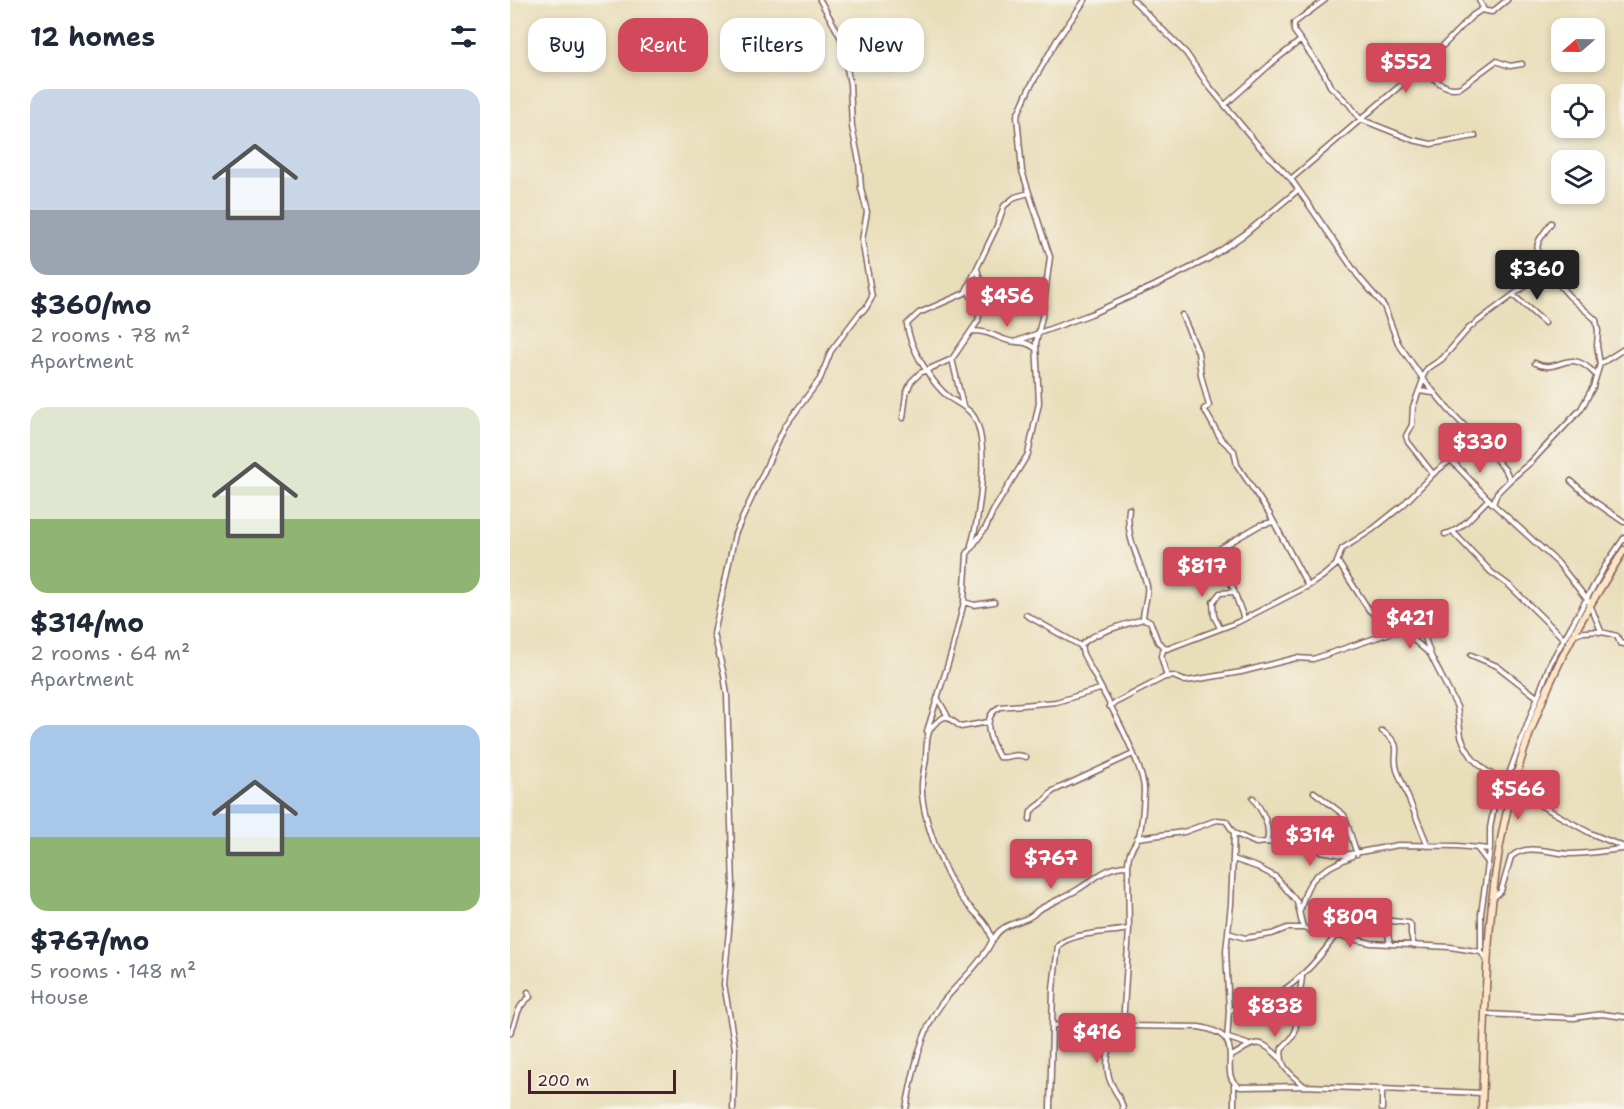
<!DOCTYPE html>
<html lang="en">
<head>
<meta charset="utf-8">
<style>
	:root { --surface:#fff; --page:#f6f6f7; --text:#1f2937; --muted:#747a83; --accent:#d1495b }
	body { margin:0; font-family:"Shantell Sans",sans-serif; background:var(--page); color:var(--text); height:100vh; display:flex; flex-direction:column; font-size:22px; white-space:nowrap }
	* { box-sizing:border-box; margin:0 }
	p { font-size:20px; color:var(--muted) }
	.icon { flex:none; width:33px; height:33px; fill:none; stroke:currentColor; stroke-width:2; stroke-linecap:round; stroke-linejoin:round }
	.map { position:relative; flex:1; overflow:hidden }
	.panel { display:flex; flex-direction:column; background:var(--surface); width:510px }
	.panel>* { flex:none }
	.guide { position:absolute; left:18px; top:18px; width:570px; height:54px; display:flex; gap:12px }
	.needle { width:39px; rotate:250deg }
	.buttons { position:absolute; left:1041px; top:18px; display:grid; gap:12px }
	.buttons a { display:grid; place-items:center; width:54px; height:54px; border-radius:12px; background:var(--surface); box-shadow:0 3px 9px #0003; font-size:30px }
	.scale { position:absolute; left:18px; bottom:15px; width:148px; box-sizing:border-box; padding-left:6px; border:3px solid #4a1f2b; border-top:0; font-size:16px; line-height:21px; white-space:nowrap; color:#4a1f2b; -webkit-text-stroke:4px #f7f3e8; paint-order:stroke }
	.price { position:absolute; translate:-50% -51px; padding:0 14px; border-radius:6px; background:var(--accent); color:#fff; font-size:20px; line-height:39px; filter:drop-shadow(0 2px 3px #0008) }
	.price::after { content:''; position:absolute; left:50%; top:36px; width:18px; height:14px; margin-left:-9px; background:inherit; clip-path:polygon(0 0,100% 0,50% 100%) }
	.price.selected { background:#222; color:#fff }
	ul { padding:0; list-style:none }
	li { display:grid; align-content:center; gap:12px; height:318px; padding:0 30px }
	li span { display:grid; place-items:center; height:186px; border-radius:18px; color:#555 }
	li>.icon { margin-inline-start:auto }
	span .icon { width:108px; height:108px; fill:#fffc; stroke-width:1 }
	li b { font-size:26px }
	h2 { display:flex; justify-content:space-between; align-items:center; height:72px; padding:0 30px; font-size:26px }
	.tag { padding:0 21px; border-radius:18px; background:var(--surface); box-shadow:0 3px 9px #0003; font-size:21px; line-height:54px }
	.tag.selected { background:var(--accent); color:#fff }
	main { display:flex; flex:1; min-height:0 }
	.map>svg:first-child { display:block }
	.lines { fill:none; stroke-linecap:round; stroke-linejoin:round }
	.street-casing { stroke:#82625d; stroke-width:7 }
	.secondary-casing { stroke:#82625d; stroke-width:9 }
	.street { stroke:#fff; stroke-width:4 }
	.secondary { stroke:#fde5c5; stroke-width:6 }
</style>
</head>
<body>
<main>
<section class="panel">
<h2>12 homes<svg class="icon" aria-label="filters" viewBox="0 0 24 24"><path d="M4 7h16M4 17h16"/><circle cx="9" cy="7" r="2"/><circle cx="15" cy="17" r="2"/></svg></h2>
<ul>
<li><span style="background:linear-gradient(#c9d6e8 65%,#9aa5b1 0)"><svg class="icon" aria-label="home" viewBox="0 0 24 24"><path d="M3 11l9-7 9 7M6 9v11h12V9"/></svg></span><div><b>$360/mo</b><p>2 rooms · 78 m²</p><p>Apartment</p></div></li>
<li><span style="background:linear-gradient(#dfe7d0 60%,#8fb573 0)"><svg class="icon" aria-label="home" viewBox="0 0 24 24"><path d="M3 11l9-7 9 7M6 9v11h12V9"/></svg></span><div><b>$314/mo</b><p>2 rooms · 64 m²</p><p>Apartment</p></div></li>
<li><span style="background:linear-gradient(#a9c7e8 60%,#8fb573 0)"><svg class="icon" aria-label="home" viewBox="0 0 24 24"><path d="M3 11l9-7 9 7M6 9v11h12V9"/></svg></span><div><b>$767/mo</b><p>5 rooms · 148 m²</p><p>House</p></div></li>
</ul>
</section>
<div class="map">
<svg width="1114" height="1109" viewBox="0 0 1114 1109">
	<rect width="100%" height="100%" fill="#f7f3e8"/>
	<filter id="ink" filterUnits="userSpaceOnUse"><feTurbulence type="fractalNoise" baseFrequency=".0167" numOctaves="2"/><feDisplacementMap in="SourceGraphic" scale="12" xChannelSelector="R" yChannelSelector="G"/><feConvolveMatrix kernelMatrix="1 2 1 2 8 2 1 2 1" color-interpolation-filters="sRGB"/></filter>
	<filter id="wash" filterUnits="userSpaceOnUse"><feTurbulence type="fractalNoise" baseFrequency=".008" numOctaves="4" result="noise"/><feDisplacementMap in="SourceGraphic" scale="24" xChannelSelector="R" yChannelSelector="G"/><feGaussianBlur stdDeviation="1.35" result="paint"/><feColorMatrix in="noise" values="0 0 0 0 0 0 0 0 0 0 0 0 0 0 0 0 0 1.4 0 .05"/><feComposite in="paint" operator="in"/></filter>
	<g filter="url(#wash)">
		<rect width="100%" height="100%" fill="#e9deba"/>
	</g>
	<g filter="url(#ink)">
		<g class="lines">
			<g class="street-casing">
				<path id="street" d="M 623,0 L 676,53 L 698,85 L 747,144 L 781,179 L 848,276 L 874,306 L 888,343 L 913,379 L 938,409 L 979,451 L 996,471 L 1000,480 L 987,493 L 983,504 L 1048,563 L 1079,602 L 1091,631
					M 815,0 L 784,23 L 784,31 L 814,73 L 820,86 L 839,104 L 850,119 L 903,140 L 921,144 L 965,136
					M 969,0 L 974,10
					M 912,67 C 922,77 934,92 951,87 L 986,61 L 1000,66 L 1012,64
					M 716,104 L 764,61 L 791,40
					M 781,179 L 912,67 L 962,16 L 971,10 L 982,12 L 997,0
					M 1034,269 C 1023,242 1026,245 1041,223
					M 458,289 L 469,316
					M 1003,295 L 1035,323
					M 672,315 L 688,352 L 691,375 L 699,406 L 694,409 L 711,439 L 724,451 L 727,465 L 759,513 L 798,586
					M 462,331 C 477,331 482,335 496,340 C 507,344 513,339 525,348
					M 507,341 L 581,314 L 644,286 L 698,259 L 735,234 L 788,190
					M 442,359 L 453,406
					M 1025,363 C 1050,376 1057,344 1086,375
					M 1090,364 L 1114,349
					M 912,378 L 917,369 L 932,359 L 959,328 L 1011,289 L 1031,270 L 1036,270 L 1059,296 L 1086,320 L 1088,331 L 1087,346 L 1090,364 L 1083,387 L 1071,409 L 1021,462 L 1000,480
					M 913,380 L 903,407 L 902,425 L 896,436 L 898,442 L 923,474
					M 909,391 L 923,393
					M 393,418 L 396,394 L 401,382 L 410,373 L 442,359 L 468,321 L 474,292 L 467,269
					M 941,460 L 982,503
					M 1061,481 L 1085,502 L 1114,522
					M 943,532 L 981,572 L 1000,586 L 1053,638
					M 935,534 C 954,530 965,511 979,499
					M 461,545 C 470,517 481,438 462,414 C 456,407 447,403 440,398 C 422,385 399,346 397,324 L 409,313 L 455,293 L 487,226 L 494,206 L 505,197 L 519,193
					M 828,562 L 859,610 L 876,624 L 898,635 L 920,654
					M 484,602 L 464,605 L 454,602 L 457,554 L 476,527 L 483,511 L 518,454 L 529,403 L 526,343 L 532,317 L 540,257 L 512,171 L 507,116 L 519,89 L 547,40 L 575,0
					M 516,615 L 571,646
					M 633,619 L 640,621 L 648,642 L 657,649 L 728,622 L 798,586 L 813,576 L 826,565 L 832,549 L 863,529 L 893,505 L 923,474 L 967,439
					M 734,619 L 709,549 L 750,525 L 763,522
					M 710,628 L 704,616 L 703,602 L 710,593 L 723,592
					M 1064,634 C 1081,630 1091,631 1107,636 L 1110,643 L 1114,644
					M 654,649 L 651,656 L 657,677
					M 961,655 L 987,666 L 1027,697
					M 428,699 L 437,715
					M 599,706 L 655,677 L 663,676 L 675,681 L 683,680 L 731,672 L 786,658 L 803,659 L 895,628 L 905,627 L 913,632 L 921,656 L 947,707 L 951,736 L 955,746 L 963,759 L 975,770 L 995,783
					M 417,731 L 442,651 L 454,602
					M 872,731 C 896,748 881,750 887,770 L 918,846
					M 516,757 C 502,752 500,759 489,757 C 480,741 470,717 490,707 L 546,702 L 590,689
					M 993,788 L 1003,790 L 1080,833 L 1114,847
					M 804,792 L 834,815 L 847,854
					M 743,798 C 753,812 761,826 757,842
					M 520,819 L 521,811 L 532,803 L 543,791 L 623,754
					M 724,833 L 746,843 L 757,842 L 834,855 L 888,845 L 947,846 L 980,849
					M 627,838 L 674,832 L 707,820 L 716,821 L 724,833 L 721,904 L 716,951 L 719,1011 L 717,1041
					M 967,848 L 977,861
					M 723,859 L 747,867 L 766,877 L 787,902 L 793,928
					M 982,899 L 991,891 L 1001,857 C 1017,842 1042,854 1061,854 C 1079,854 1097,850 1114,849
					M 790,911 C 793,903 794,894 798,887 C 806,871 826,864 842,856
					M 860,919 L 876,925 L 880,944
					M 874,923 L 882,921 L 899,923 L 901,926 L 901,935 L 904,946
					M 718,933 L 735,938 L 762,934 L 777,928 L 793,928 L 816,935 L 830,936 L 861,943 L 940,947 L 971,952
					M 483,940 C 493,919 516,925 528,910 C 541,903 554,897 567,890 C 584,880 597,865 618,866
					M 977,960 L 971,952 L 971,914 L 980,849 L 980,828 L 986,796 L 993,788 L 1000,771 L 1040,664 L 1095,566 L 1114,538
					M 792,977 L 785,1032 L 781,1039 L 772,1048 C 768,1068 782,1074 794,1086
					M 719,1011 C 730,1005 740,1005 751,1002 C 780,992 808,961 825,936
					M 976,1014 L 1064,1018 L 1092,1014 L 1114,1017
					M 543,1025 L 689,1027 C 744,1036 703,1073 730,1087 L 794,1086 L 973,1093
					M 591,1026 L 601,1039
					M 610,1026 C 598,1043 592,1068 603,1087 C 607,1095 612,1100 613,1109
					M 613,1026 L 619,929 L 618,863 C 619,850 623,848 628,838 C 633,825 633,806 634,792 C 636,766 587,681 573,654 L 571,646 C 579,633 618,624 633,619 C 633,609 639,593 637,586 C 630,559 615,539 619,509
					M 0,1033 C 9,1017 4,1009 20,997 L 18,992
					M 718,1038 L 737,1044
					M 720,1057 C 744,1044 746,1034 770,1058
					M 724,1084 L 724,1109
					M 872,1090 L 872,1109
					M 223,1109 L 225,1048 L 214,984 L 223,887 L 217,695 L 214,675 L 204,634 L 225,534 L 275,426 L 310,379 L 321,351 L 349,314 L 356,308 L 362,297 L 352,240 L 357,212 L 351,188 L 349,161 L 342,127 L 340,84 L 334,53 L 331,38 L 310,0
					M 396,1109 C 403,1074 410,1032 432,1003 C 449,982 470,965 482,941 C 480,922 462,912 451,897 C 434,874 410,814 412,785 C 412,776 415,767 416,758 C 417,737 415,727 436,716 L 451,727 L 478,722
					M 540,1109 L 543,989 L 548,946 C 561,932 599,933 619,929"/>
			</g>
			<g class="secondary-casing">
				<path id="secondary" d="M 972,1109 C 975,1023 975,936 989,850 C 1002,775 1029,699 1065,632 C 1080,604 1097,577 1114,550"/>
			</g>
			<use href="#street" class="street"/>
			<use href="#secondary" class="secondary"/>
		</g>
	</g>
</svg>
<div class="buttons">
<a><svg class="needle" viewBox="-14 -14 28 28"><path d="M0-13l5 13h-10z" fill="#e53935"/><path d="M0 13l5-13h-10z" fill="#747a83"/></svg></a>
<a><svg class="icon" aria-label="locate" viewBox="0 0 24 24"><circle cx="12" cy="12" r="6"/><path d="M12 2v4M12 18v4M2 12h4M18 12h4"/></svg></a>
<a><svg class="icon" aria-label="layers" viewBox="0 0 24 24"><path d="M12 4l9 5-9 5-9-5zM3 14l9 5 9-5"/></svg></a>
</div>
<div class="scale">200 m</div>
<b class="price" style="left:896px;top:94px">$552</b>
<b class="price selected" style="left:1027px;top:301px">$360</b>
<b class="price" style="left:497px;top:328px">$456</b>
<b class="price" style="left:970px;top:474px">$330</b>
<b class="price" style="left:692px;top:598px">$817</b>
<b class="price" style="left:900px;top:650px">$421</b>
<b class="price" style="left:1008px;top:821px">$566</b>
<b class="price" style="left:800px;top:867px">$314</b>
<b class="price" style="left:541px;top:890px">$767</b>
<b class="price" style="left:840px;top:949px">$809</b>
<b class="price" style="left:765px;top:1038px">$838</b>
<b class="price" style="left:587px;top:1064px">$416</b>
<div class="guide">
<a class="tag">Buy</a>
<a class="tag selected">Rent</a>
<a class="tag">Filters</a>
<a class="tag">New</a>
</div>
</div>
</main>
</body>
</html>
